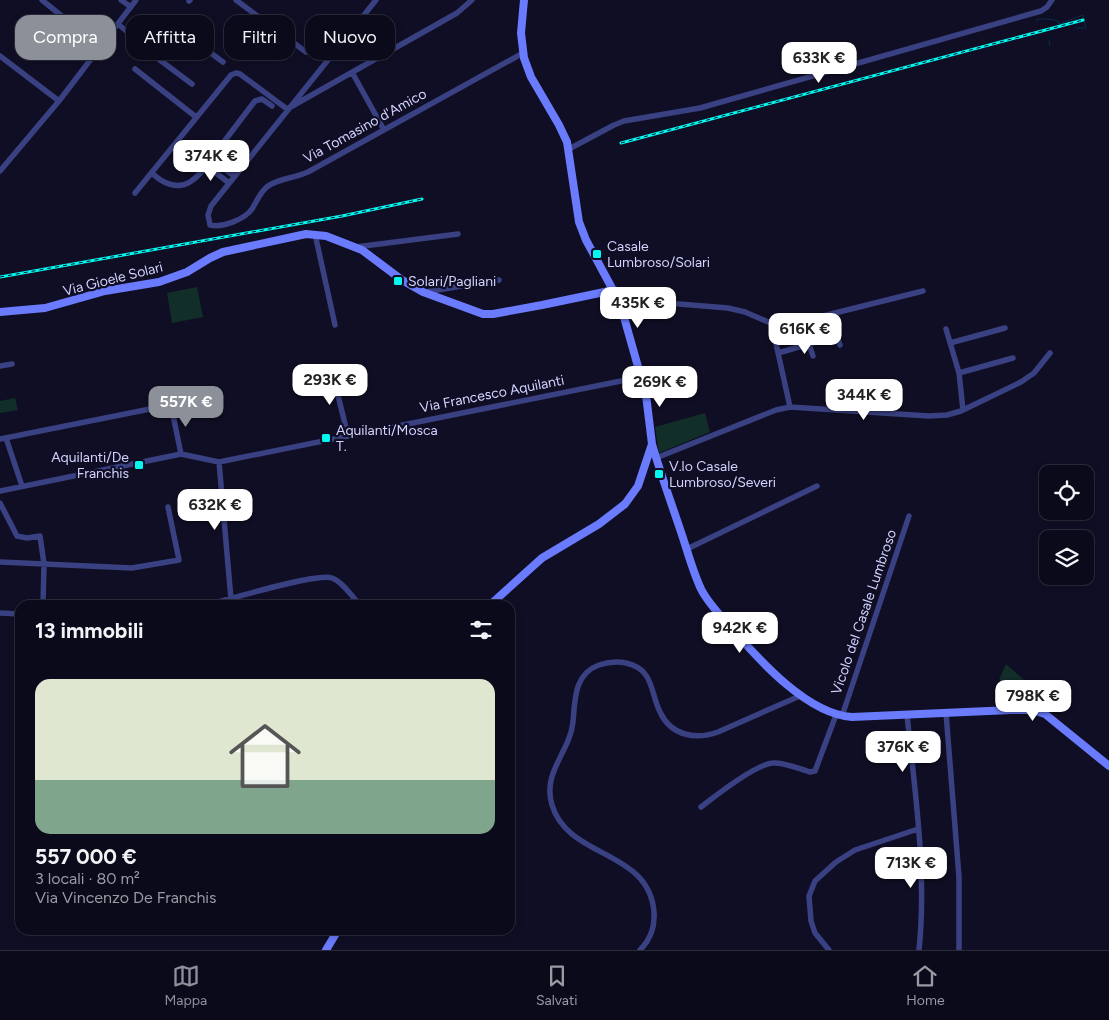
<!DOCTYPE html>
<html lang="it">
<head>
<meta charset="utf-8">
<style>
	:root { --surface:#0b0a1b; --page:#191828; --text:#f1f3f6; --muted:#9a9aa3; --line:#2b2b3a; --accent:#8c9099 }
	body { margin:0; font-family:Figtree,sans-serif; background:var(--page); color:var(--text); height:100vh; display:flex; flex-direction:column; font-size:19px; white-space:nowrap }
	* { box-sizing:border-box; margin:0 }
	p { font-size:16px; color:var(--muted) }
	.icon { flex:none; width:28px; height:28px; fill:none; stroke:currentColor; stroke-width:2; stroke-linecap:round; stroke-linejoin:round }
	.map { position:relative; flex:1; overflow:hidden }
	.side { position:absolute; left:15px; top:600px; width:500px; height:335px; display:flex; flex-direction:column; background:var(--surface); border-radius:15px; box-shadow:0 2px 8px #0003,0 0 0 1px var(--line) }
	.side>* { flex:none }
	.hud { position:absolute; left:15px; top:15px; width:500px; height:45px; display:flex; gap:10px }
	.fabs { position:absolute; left:1039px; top:465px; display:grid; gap:10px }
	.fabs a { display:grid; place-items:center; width:55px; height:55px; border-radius:10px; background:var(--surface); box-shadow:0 2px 8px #0003,0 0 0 1px var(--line); font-size:25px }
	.price { position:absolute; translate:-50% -42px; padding:0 11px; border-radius:10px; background:#fff; color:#222; font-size:16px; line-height:32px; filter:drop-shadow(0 1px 2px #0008) }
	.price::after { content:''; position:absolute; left:50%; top:30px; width:15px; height:11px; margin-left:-8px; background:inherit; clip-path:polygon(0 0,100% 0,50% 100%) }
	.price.current { background:var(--accent); color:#fff }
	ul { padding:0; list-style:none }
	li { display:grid; align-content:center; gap:10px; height:265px; padding:0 20px }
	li+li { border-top:1px solid var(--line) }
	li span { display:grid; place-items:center; height:155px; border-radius:15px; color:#555 }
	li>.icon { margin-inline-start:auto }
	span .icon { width:90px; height:90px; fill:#fffc; stroke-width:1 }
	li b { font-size:21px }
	h2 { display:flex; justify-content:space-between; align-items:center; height:60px; padding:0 20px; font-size:21px }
	.pill { padding:0 18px; border-radius:15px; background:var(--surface); box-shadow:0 2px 8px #0003,0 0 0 1px var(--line); font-size:18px; line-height:45px }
	.pill.current { background:var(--accent); color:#fff }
	.dock { display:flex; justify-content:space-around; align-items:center; height:70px; border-top:1px solid var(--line); background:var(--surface); font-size:14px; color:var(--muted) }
	.dock a { display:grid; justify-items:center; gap:2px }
	.dock .current { color:var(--accent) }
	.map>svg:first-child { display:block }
	.green { fill:#122e29 }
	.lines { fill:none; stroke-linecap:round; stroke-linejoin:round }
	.stream { stroke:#0d2d49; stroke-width:1 }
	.street { stroke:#3a4182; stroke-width:5.5 }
	.secondary { stroke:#6a7bfd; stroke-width:8 }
	.rail-casing { stroke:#03f9f0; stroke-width:3 }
	.rail { stroke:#0f0e24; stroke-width:1; stroke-dasharray:4; stroke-linecap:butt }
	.poi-dot { fill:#03f9f0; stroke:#0f0e24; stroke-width:2 }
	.labels { text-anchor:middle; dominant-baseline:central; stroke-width:4.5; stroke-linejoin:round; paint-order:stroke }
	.street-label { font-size:14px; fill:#d2d3fe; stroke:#0f0e24 }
	.poi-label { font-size:14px; fill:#d2d3fe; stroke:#0f0e24; text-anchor:start }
</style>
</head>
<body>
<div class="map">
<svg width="1109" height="950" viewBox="0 0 1109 950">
	<rect width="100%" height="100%" fill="#0f0e24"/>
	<path class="green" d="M 197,287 L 203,317 L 172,323 L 167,293 Z
		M 15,398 L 18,410 L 0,413 L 0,401 Z
		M 705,413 L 710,432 L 659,453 L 655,427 Z
		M 1006,664 L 1037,691 L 1026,703 L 999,680 Z"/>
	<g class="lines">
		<path class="stream" d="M 1036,20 C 1044,18 1051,19 1058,21 L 1059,24 L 1083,15 L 1086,28 L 1076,28
			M 1049,40 L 1050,46"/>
		<path class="street" d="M 42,0 L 100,47
			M 121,0 L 131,7
			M 236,0 L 306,52
			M 376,0 L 211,206 L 208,215 L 210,225 C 223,228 245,219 252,209 C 257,201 260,192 268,186 C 280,178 295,178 308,172 L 523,53
			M 189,1 L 190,0
			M 118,24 L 131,35 L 141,46 L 192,84
			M 147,51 L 164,27 L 173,25 L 223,62
			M 0,56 L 59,101
			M 135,69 L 196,117
			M 353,74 L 384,130
			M 569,149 L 614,125 L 624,121 L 700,108 L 1041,11 L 1047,7 L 1052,0
			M 211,159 L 234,176
			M 206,165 L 229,183
			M 0,171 L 59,101 L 136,0
			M 152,173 C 162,183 177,190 190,182 C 200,176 207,165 213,156 C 227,138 241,119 255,101 L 262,99 L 272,106
			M 135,193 L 231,75 L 236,73 L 240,74 L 287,109 L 457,13 L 472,0
			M 315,234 L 335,325
			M 356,247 L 458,234
			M 425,292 L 499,280
			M 618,299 L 728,308 L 745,312 L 775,325 L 783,326 L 923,291
			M 775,325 L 773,330 L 790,407
			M 946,329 L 959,373 L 963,410
			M 800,332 L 804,345
			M 950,343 L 1005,328
			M 809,344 L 813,356
			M 778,353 L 837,336 L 840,345
			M 0,366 L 12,364
			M 332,371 L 348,436
			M 959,373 L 1013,358
			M 171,405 L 181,454
			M 6,438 L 22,486
			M 0,439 L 215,396
			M 656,458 L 776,410 L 790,407 L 929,416 L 947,415 L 961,411 L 1021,382 L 1034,373 L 1050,353
			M 219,462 L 231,599
			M 0,491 L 181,454 L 219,462 L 641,377
			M 0,503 L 17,536 L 27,538 L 40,536 L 44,564 L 43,605
			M 687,549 L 817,486
			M 0,562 L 132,568 L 179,560 L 168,507
			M 207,605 C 227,600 318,572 332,578 C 343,582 352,597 360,605
			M 0,613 L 20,614
			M 946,713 L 959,877 L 959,950
			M 907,715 C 915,792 927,872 919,950
			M 842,716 L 909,516
			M 701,807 C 715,796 756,764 773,763 C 785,762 799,769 810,772 L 815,771 L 836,715
			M 640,950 C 650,940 655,926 654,912 C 649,849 568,859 552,805 C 542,772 570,752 573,722 C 575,700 574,674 599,665 C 608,662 617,661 626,663 C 654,669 650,692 660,712 C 671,736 696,740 718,732 L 802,695
			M 829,950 L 815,933 L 811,921 L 809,896 L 815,881 L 836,862 L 855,850 L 918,829"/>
		<path class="secondary" d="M 0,312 L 45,308 L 105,291 L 159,282 L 187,272 L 210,258 L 223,252 L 306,234 L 326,236 L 362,250 L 402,280 L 423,292 L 483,314 L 493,314 L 542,305 L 614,290
			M 652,444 C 661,475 672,505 682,535 C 688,553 693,572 701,589 C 709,605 723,618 734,631 C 761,662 808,714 852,717 L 1011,710 L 1032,710 L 1045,714 L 1109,766
			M 490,605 L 542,558 L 599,524 L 625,504 L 638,486 L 652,444 L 646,395 L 620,303 L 586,240 L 579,222 L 567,142 L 559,125 L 531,77 L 524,58 L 521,33 L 524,0
			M 326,950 L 338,930"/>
		<g class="rail-casing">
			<path id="rail" d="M 621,143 L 1083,20
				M 0,277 L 342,216 L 422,199"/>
		</g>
		<use href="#rail" class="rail"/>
	</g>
	<g class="poi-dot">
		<rect x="592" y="249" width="10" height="10" rx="2.5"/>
		<rect x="393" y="276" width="10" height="10" rx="2.5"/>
		<rect x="321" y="433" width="10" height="10" rx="2.5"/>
		<rect x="134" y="460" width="10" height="10" rx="2.5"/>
		<rect x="654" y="469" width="10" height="10" rx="2.5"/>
	</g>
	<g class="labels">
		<g class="street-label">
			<text transform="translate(365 126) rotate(-29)">Via Tomasino d'Amico</text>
			<text transform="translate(113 279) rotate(-14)">Via Gioele Solari</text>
			<text transform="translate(492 394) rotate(-11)">Via Francesco Aquilanti</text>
			<text transform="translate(864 612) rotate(-71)">Vicolo del Casale Lumbroso</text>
		</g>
		<g class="poi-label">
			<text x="607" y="246">Casale<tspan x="607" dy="16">Lumbroso/Solari</tspan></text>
			<text x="408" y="281">Solari/Pagliani</text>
			<text x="336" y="430">Aquilanti/Mosca<tspan x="336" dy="16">T.</tspan></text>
			<text x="129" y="457" text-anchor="end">Aquilanti/De<tspan x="129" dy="16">Franchis</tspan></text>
			<text x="669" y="466">V.lo Casale<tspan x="669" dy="16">Lumbroso/Severi</tspan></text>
		</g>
	</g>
</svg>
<div class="fabs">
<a><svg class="icon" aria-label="locate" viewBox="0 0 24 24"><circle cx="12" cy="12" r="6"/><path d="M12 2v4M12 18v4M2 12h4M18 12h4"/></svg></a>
<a><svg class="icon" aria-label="layers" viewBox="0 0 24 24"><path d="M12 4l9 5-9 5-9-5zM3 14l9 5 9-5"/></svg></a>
</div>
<b class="price" style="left:819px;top:84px">633K €</b>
<b class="price" style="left:211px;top:182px">374K €</b>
<b class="price" style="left:638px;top:329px">435K €</b>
<b class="price" style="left:805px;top:355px">616K €</b>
<b class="price" style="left:330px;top:406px">293K €</b>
<b class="price" style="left:660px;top:408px">269K €</b>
<b class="price" style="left:864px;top:421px">344K €</b>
<b class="price current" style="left:186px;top:428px">557K €</b>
<b class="price" style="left:215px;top:531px">632K €</b>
<b class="price" style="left:740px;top:654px">942K €</b>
<b class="price" style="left:1033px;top:722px">798K €</b>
<b class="price" style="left:903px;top:773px">376K €</b>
<b class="price" style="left:911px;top:889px">713K €</b>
<div class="hud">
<a class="pill current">Compra</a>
<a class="pill">Affitta</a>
<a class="pill">Filtri</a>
<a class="pill">Nuovo</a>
</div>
<section class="side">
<h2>13 immobili<svg class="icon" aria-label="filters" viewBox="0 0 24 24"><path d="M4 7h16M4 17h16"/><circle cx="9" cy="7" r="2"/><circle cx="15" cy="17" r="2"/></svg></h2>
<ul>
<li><span style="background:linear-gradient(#dfe7d0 65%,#7fa58c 0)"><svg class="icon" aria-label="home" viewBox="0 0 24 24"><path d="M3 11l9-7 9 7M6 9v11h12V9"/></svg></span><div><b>557 000 €</b><p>3 locali · 80 m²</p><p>Via Vincenzo De Franchis</p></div></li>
</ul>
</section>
</div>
<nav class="dock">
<a class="current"><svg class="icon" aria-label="map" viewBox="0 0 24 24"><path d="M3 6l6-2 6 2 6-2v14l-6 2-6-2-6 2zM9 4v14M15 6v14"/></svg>Mappa</a>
<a><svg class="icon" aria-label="saved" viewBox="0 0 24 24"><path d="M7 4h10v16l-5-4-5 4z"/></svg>Salvati</a>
<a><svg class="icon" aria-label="home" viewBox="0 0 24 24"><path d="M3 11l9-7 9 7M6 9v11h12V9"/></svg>Home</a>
</nav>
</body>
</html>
